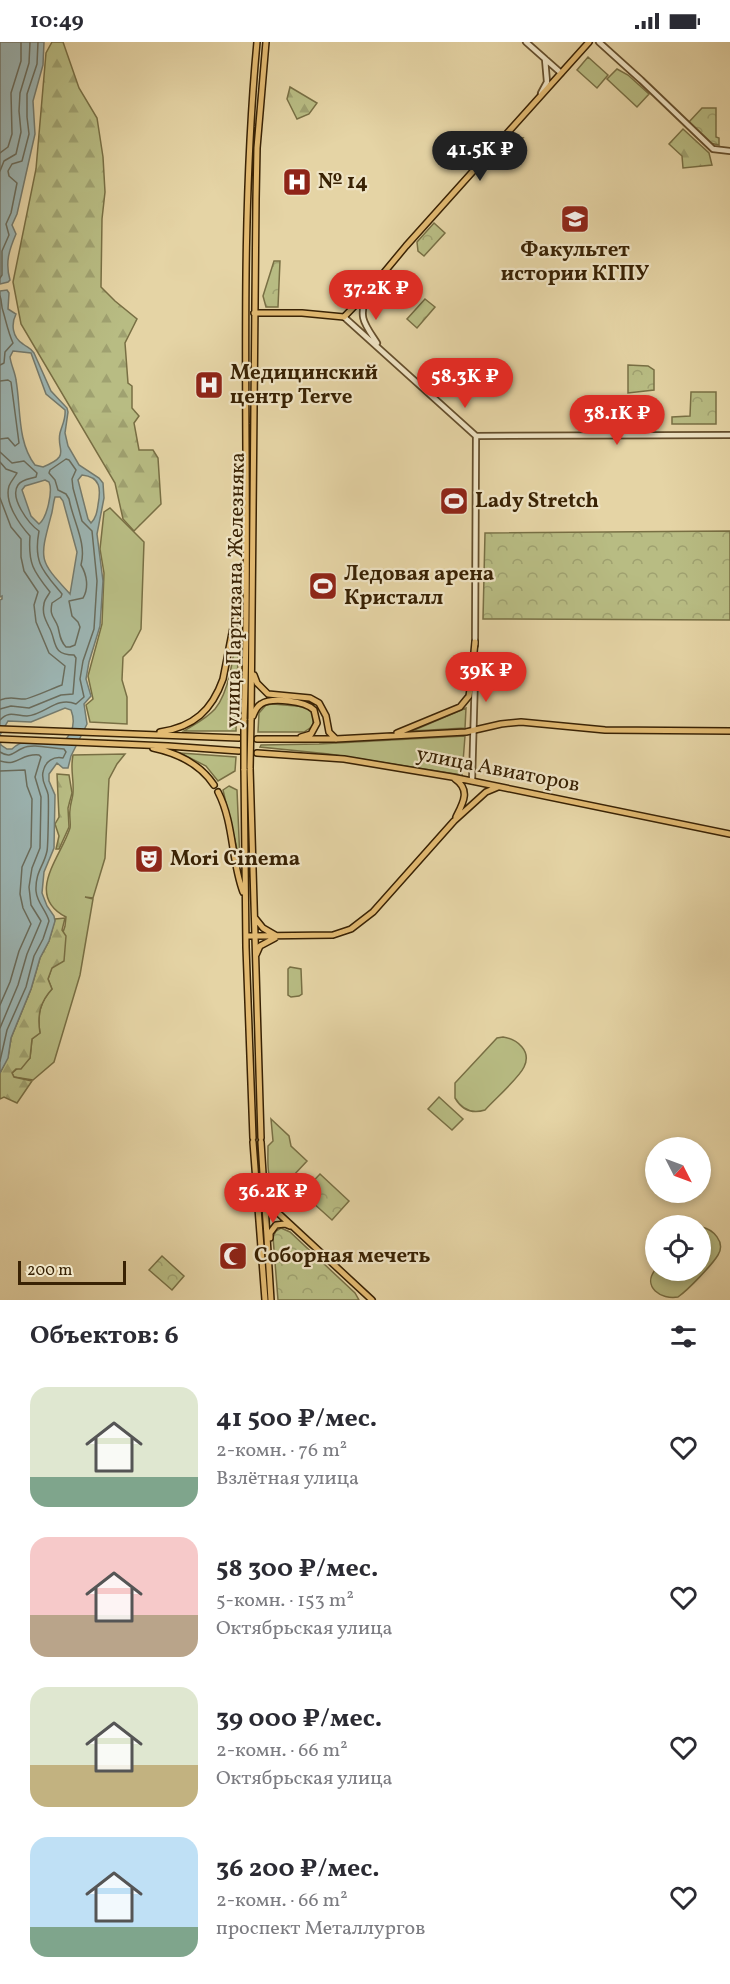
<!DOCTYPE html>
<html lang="ru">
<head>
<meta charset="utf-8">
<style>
	:root { --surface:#fff; --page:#f7f7f7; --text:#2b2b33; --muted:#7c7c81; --accent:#d93025 }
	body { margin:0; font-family:Vollkorn,serif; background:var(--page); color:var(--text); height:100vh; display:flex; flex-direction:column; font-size:22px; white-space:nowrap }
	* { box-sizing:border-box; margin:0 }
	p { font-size:20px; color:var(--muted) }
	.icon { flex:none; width:33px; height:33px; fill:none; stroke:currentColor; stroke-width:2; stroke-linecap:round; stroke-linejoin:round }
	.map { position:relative; height:1258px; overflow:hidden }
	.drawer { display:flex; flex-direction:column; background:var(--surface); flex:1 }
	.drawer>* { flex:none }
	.needle { width:39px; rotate:132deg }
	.fabs { position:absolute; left:645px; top:1095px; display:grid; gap:12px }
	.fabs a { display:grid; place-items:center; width:66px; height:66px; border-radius:50%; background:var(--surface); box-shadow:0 3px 9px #0003; font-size:30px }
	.scale { position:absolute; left:18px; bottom:15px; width:108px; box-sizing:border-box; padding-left:6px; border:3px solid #392204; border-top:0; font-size:16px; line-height:21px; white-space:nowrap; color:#392204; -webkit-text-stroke:4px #eee3c4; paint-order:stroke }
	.price { position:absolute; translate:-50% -51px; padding:0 14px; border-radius:21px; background:var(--accent); color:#fff; font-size:20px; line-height:39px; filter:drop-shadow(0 2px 3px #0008) }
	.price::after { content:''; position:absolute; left:50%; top:36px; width:18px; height:14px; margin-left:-9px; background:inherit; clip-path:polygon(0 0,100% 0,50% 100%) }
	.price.current { background:#222; color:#fff }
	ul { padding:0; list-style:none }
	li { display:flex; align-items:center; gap:18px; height:150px; padding:0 30px }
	li span { display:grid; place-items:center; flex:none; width:168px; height:120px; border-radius:18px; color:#555 }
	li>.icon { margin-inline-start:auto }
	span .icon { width:72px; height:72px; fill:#fffc; stroke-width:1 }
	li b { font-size:26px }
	h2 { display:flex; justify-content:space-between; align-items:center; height:72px; padding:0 30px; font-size:26px }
	.status { display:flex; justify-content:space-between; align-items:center; height:42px; padding:0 30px; background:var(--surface); direction:ltr }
	.status svg { height:16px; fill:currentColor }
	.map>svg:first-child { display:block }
	.grass { fill:#b8bc83; stroke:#786f44; stroke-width:1.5 }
	.forest { fill:url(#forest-firs); stroke:#786f44; stroke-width:1.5 }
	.park { fill:url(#park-crowns); stroke:#786f44; stroke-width:1.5 }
	.water { fill:#9cb5b3; stroke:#747a6d; stroke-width:1.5; fill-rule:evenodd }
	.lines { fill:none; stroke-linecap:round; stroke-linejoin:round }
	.shore { stroke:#6a6c5c; stroke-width:1.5 }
	.minor-casing { stroke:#644e2c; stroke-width:8 }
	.major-casing { stroke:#392204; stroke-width:8 }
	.minor { stroke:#eee3c4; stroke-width:4.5 }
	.major { stroke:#e2ba72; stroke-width:5 }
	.major-bridge-casing { stroke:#392204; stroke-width:8; stroke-linecap:butt }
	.major-bridge { stroke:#e2ba72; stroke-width:5 }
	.labels { text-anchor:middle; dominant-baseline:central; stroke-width:4.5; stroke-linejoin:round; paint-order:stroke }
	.poi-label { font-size:21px; font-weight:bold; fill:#392204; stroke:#eee3c4; text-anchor:start }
	.street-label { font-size:21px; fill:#392204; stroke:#eee3c4 }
</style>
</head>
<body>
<div class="status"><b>10:49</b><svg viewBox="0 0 49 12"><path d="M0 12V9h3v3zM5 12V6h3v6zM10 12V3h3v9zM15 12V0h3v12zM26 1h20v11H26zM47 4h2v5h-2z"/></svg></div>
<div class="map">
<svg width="730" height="1258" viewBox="0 0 730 1258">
	<defs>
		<pattern id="forest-firs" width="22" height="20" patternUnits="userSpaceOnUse" patternTransform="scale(1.5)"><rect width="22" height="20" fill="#b8bc83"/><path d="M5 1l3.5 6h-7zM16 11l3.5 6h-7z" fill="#9fa170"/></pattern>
		<pattern id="park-crowns" width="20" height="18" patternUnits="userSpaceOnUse" patternTransform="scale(1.5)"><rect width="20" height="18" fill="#b8bc83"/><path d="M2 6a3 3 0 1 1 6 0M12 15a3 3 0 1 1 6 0" fill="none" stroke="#9fa170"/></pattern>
	</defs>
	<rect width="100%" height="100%" fill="#e5d4a5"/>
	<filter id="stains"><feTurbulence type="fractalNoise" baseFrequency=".00333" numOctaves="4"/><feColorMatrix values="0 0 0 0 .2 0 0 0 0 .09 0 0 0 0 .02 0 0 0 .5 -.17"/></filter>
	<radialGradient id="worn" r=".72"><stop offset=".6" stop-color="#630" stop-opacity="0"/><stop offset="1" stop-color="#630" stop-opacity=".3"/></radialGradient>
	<path class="grass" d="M 588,15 L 608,33 L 597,46 L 577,28 Z
		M 617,27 L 628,33 L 649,52 L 637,65 L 607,37 Z
		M 509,95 L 523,96 L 499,123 L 490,116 Z
		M 110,466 L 144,500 L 141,587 L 131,607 L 123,615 L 122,638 L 127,655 L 127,682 L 90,680 L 86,663 L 93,657 L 88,634 L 102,582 L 104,531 L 100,507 L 104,470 Z
		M 239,573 L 236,689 L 184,689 C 195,682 206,677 215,667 C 232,647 235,599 239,573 Z
		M 273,662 L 307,665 L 313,672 L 313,684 L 304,690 L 258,690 L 259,671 L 266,663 Z
		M 466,666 L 465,686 L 412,689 Z
		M 465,694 L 462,733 L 329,712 L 260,705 L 261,703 L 319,702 Z
		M 180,711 L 236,715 L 235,729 L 218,739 L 206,724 Z
		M 125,712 L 117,722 L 109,737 L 105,816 L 93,856 L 85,855 L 93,857 L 80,933 L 54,1020 L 33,1038 L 14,1035 L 12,1031 L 30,1016 L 32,997 L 40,991 C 37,973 40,960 52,947 L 48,937 L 65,884 L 66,875 C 24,853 61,815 70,786 C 71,781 69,774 70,768 C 70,762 73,756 73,750 C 74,736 70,728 73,713 Z
		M 229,744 L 237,748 L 240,820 L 223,748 Z
		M 290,925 L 301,927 L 302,952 L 299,954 L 291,955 L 288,953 L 288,927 Z
		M 503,995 C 517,997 532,1009 524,1025 C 519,1036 495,1057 485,1068 C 472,1072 462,1068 455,1056 L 455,1041 L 497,996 Z
		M 439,1055 L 463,1077 L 452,1088 L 428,1067 Z
		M 271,1077 L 289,1094 L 291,1104 L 307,1119 L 277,1151 C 266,1137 268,1121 268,1104 L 273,1099 Z
		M 701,1185 C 713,1187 726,1200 718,1213 C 712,1223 688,1248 678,1255 C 661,1258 642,1245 655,1228 L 700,1228 Z"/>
	<path class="forest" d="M 52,0 L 63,0 L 79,46 L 97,76 L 103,115 L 105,150 L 102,177 L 101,245 L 115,259 L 137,277 L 125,301 L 128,341 L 132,344 L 132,366 L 139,374 L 134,381 L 139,408 L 153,408 L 158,416 L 161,462 L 134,489 L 123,477 L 115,441 L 21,282 L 13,240 L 36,127 L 46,11 Z
		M 290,45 L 317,61 L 309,72 L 297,77 L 287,57 Z
		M 683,87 L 709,111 L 712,123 L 683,126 L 682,114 L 669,102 Z
		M 57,732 L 69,733 L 72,751 L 68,766 L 69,785 L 59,807 L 56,807 L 59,794 L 55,782 L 59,775 Z
		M 65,876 L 62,888 L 66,894 L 64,919 L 52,926 L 48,937 L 52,947 C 40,960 37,973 40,991 L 32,997 L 30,1016 L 21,1027 L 16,1027 L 12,1031 L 14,1035 L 32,1039 L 17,1061 L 4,1055 L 0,1057 L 0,1031 L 8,1015 L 11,996 L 31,947 L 40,916 L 49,899 L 55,877 Z"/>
	<path class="park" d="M 702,66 L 716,66 L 716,95 L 719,96 L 719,103 L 710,101 L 689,80 Z
		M 434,181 L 445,191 L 424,214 L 418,209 L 417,200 Z
		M 274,219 L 280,219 L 278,265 L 266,265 L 263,254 Z
		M 425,257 L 435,265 L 417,286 L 407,277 Z
		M 628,323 L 648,324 L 654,328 L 654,348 L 628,351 Z
		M 691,350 L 716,350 L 716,382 L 672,382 L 672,375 L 690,374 Z
		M 730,489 L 730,578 L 483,577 L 485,491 Z
		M 320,1132 L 349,1159 L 332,1178 L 302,1151 Z
		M 281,1186 L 290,1190 L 355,1251 L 359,1258 L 278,1258 L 273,1195 L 276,1189 Z
		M 162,1214 L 184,1234 L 172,1248 L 149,1228 Z"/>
	<path class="water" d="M 0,0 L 44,0 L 43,23 L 33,59 L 35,92 L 17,172 L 12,183 L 16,192 C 9,208 5,221 10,238 L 8,240 L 0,242 Z
		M 7,248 L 9,251 L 8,267 L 16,272 C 11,282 12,295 23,302 C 28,306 31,306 34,311 L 51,349 L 67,366 L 68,370 L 65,391 L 68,404 L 79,423 L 99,436 L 103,441 L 104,456 L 97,492 L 103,539 L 100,584 L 89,620 L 86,637 L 91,654 L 84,662 L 87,682 L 71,714 L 68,726 L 63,726 L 57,721 L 49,732 L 49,739 L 55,753 L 54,806 L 44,830 L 42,851 L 47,864 L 54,874 L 55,879 L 49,899 L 40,916 L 31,947 L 11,996 L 8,1016 L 0,1031 L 0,700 L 1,703 L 7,707 L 12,707 C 25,694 46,700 63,700 C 73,691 76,681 71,668 L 65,666 L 31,680 L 8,679 L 0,693 L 0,558 L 2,557 L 2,554 L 0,555 L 0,249 ZM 13,309 L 31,311 L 46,352 L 65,368 C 66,377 62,383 60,391 C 56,409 72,413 43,425 L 35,423 C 17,400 21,366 16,338 C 15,330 11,323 10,315 ZM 82,433 C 101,435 101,447 98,463 C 97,470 96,476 91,481 L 88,477 L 78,438 ZM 45,438 L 49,440 C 53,449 47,476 39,482 L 31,474 L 22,448 L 25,444 ZM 55,455 L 60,455 L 63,459 L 77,510 L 70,552 C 39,518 39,519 51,474 C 53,468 53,461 55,455 Z"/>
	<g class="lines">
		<path class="shore" d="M 0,111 L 8,105 L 12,92 L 11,51 L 21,19 L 21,0
			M 0,129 L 4,119 L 16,112 L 21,90 L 19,69 L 20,51 L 29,21 L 30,0
			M 0,236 L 2,233 L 2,209 L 9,193 L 6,182 L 11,171 L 17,141 L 9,134 L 8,129 L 12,122 L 22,119 L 29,92 L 27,75 L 27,52 L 37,22 L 38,0
			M 0,254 C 2,259 1,264 3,269 C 6,279 8,290 13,301 L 5,310 L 4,321 L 0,323
			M 0,339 L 8,338 L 11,340 L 19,401 L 15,404 L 8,396 L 0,397
			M 0,410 L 12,421 L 24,419 L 37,431 L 36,435 C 30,437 22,437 18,443 C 9,456 29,482 39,489 C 33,521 43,529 62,552 L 61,555 L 52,561 C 49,575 55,575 58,585 C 60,593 60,599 66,605 L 70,605 L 75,603 L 80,585 L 78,580 L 72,574 L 69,559 L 83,556 C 89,546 87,533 81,523 C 87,501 73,479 69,457 L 66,452 L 58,448 L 55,438 L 49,431 L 50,428 L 66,417 L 69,418 L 76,428 L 72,437 L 73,446 L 82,479 L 92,489 L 97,539 L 94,587 L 83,619 L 80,637 L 84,655 L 76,662 C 56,654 45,673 27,674 C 16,674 9,668 0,678
			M 0,420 L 6,427 L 17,431 C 15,435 11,439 9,444 C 4,461 20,483 30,494 C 28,521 33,529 50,550 C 48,554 44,558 44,562 C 42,571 45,577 49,585 C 57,599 51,613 74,613 L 76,616 L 73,652 L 61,653 L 29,666 L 11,664 L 0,667
			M 0,456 L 11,485 L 21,497 L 21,515 L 24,529 L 38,550 L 34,563 L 36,580 L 49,611 L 65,624 L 62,643 C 56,645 27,658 25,657 C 15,657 10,654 0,658
			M 0,710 C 11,717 13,710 23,706 C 33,701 52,707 64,707 L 66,710 L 63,716 C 54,714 45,719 43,730 C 41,739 46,744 48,752 C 49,755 48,805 47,809 C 44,824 35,830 36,849 C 37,861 46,868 49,879 L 43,897 L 34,914 L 26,945 L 7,988 L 0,1019
			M 0,719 C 19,725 20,711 39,713 L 41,715 L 35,735 L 41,755 L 40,806 L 32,826 L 29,845 L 31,863 L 41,879 L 27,912 L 18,943 L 0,986
			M 0,729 L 25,728 L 27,744 L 32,757 L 31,805 L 22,825 L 20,852 L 23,866 L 31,882 L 19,909 L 10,940 L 0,963"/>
		<g class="minor-casing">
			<path id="minor" d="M 526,0 L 561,31
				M 599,0 L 641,38 L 713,107 L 730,109
				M 541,51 L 547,40 L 545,17
				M 367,252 C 358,276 364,281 377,301
				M 344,275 L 476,394 L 475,603
				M 476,394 L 730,393
				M 475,630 L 475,618
				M 472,739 L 475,634"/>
		</g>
		<g class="major-casing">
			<path id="major" d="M 254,271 L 302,271 L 344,275 L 367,251 L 406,204 L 589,0
				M 472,630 L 475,600
				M 254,633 L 257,641 L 268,652 L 310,656 L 319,661 L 326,674 L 329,690 L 336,697
				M 253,674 C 255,669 256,665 261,662 C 272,655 305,659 314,668 L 317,681 L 311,692 L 301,695
				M 244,678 C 252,452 236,225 257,0
				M 251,678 L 256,157 L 257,106 L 266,0
				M 0,687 L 239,696
				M 160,690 C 194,685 212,668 223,637 L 243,535
				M 397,691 L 460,665 L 469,654 L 472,634
				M 0,697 L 168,704 L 239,709
				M 257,697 L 336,697 L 466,690 L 501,682 L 521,680 L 605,688 L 730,689
				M 153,706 C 177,711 200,722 214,743
				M 257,711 L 344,717 L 452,735 L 730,792
				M 250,726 L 261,1096
				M 244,727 L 246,905 L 253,1096
				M 455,737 C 471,748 463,761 456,775
				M 218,750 C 234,781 231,818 243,850
				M 255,876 L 263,886 L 275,893
				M 246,894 L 333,893 L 351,887 L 373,870 L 454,779 L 486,750 L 498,745
				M 256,913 L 260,904 L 275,896
				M 253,1100 L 265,1258
				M 261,1100 L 271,1258
				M 263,1157 L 372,1258
				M 270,1196 L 270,1191 L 276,1183 L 285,1182 L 290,1184"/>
		</g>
		<use href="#minor" class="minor"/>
		<use href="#major" class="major"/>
		<g class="major-bridge-casing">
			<path id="major-bridge" d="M 250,726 L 251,678
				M 244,727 L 244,678"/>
		</g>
		<use href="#major-bridge" class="major-bridge"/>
	</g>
	<defs>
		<g id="hospital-square" transform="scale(1.5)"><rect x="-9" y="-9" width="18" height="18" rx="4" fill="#8f2418" stroke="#eee3c4"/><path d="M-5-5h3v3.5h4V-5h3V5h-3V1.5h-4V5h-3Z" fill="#fff"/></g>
		<g id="university-square" transform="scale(1.5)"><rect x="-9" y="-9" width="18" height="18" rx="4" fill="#8f2418" stroke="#eee3c4"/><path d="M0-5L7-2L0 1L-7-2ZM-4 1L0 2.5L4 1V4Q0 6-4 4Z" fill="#fff"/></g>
		<g id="stadium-square" transform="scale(1.5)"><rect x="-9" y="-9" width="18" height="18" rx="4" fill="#8f2418" stroke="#eee3c4"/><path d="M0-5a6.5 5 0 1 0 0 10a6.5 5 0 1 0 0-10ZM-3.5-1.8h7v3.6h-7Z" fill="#fff"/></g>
		<g id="theatre-square" transform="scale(1.5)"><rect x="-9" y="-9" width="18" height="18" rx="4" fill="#8f2418" stroke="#eee3c4"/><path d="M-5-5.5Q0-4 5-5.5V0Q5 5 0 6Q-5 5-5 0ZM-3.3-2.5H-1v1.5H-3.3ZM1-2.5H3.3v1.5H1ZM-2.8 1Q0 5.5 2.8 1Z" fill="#fff"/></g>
		<g id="mosque-square" transform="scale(1.5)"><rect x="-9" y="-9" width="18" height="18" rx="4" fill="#8f2418" stroke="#eee3c4"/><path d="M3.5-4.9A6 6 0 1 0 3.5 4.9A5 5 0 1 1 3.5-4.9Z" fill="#fff"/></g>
	</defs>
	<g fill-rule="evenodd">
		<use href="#hospital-square" x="297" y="140"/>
		<use href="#university-square" x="575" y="177"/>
		<use href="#hospital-square" x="209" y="343"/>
		<use href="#stadium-square" x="454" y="459"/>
		<use href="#stadium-square" x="323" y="544"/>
		<use href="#theatre-square" x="149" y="817"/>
		<use href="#mosque-square" x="233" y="1214"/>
	</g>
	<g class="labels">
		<g class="poi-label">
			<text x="318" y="140">№ 14</text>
			<text x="575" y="208" text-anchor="middle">Факультет<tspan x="575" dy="24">истории КГПУ</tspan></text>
			<text x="230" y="331">Медицинский<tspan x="230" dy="24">центр Terve</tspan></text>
			<text x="475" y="459">Lady Stretch</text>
			<text x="344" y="532">Ледовая арена<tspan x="344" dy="24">Кристалл</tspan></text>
			<text x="170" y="817">Mori Cinema</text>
			<text x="254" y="1214">Соборная мечеть</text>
		</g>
		<g class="street-label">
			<text transform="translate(236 548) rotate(-89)">улица Партизана Железняка</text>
			<text transform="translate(498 728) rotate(11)">улица Авиаторов</text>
		</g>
	</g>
	<rect width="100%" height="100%" filter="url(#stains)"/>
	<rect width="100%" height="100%" fill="url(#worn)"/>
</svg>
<div class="fabs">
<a><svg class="needle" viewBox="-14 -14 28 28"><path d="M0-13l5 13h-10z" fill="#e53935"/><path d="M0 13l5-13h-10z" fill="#7c7c81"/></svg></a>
<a><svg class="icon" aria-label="locate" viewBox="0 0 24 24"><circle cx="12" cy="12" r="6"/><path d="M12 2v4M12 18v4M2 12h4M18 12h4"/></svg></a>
</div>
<div class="scale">200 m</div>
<b class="price current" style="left:480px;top:140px">41.5K ₽</b>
<b class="price" style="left:376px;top:279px">37.2K ₽</b>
<b class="price" style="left:465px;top:367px">58.3K ₽</b>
<b class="price" style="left:617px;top:404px">38.1K ₽</b>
<b class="price" style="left:486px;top:661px">39K ₽</b>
<b class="price" style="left:273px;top:1182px">36.2K ₽</b>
</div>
<section class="drawer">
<h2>Объектов: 6<svg class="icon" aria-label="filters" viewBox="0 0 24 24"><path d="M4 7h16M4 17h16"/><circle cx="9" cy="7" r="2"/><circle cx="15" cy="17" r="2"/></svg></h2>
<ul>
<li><span style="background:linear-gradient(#dfe7d0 75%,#7fa58c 0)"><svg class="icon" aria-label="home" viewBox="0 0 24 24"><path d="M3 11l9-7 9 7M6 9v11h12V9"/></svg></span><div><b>41 500 ₽/мес.</b><p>2-комн. · 76 m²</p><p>Взлётная улица</p></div><svg class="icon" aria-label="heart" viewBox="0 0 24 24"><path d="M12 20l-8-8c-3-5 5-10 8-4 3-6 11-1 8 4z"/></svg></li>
<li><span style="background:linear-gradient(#f6c9c9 65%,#b9a48a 0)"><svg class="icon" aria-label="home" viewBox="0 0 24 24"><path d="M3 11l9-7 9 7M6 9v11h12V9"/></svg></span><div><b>58 300 ₽/мес.</b><p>5-комн. · 153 m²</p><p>Октябрьская улица</p></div><svg class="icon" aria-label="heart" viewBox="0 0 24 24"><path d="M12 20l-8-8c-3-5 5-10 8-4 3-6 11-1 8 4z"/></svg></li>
<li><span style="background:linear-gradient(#dfe7d0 65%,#c2b280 0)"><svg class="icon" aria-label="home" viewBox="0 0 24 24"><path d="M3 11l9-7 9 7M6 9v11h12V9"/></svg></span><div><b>39 000 ₽/мес.</b><p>2-комн. · 66 m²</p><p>Октябрьская улица</p></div><svg class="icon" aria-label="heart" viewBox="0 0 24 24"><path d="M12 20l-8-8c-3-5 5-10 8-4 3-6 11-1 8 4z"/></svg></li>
<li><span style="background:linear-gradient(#bfe0f5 75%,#7fa58c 0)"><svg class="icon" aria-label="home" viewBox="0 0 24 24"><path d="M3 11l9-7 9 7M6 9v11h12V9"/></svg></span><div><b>36 200 ₽/мес.</b><p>2-комн. · 66 m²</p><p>проспект Металлургов</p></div><svg class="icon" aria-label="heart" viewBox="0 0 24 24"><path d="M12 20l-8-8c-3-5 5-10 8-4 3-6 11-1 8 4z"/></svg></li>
</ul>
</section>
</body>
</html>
